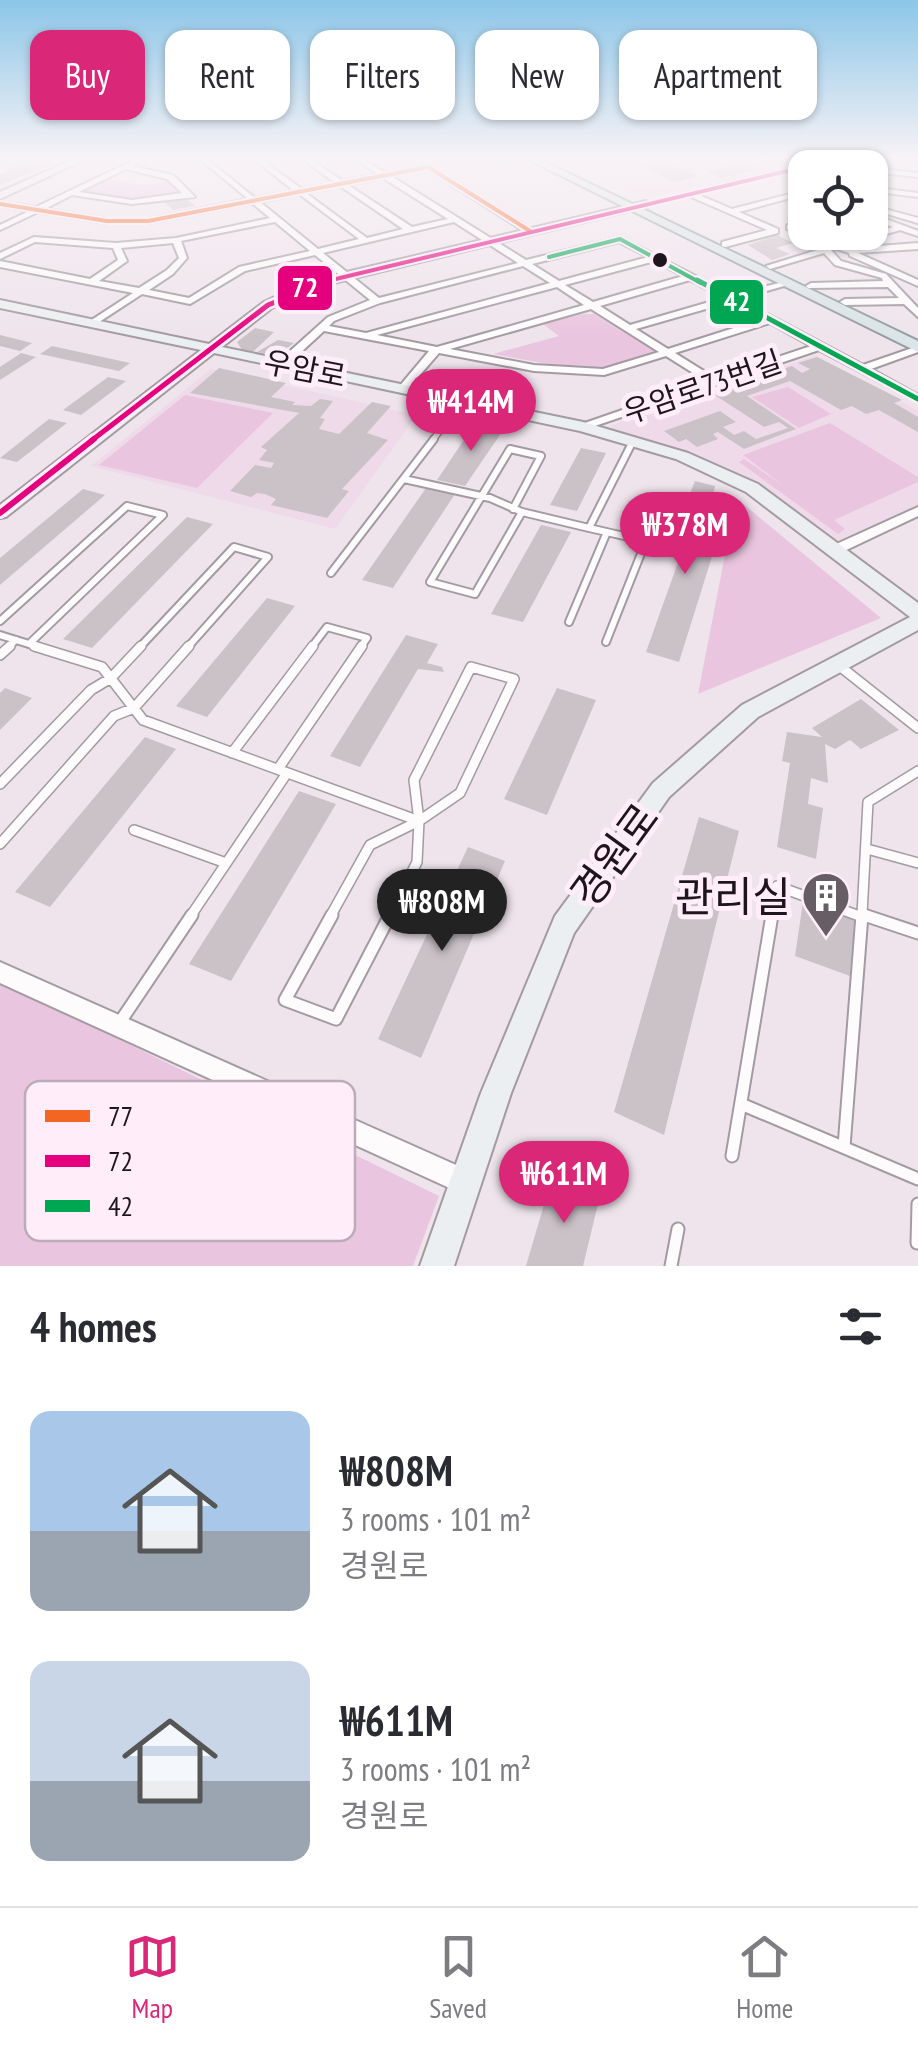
<!DOCTYPE html>
<html lang="en">
<head>
<meta charset="utf-8">
<style>
	:root { --surface:#fff; --page:#f2f2f3; --text:#2b2b33; --muted:#7c7c81; --line:#e1e1e2; --accent:#db2777 }
	body { margin:0; font-family:"PT Sans Narrow","Noto Sans KR",sans-serif; background:var(--page); color:var(--text); height:100vh; display:flex; flex-direction:column; font-size:38px; white-space:nowrap }
	* { box-sizing:border-box; margin:0 }
	p { font-size:32px; color:var(--muted) }
	.icon { flex:none; width:55px; height:55px; fill:none; stroke:currentColor; stroke-width:2; stroke-linecap:round; stroke-linejoin:round }
	.map { position:relative; height:1266px; overflow:hidden }
	.details { display:flex; flex-direction:column; background:var(--surface); flex:1 }
	.details>* { flex:none }
	.top-card { position:absolute; left:30px; top:30px; width:860px; height:90px; display:flex; gap:20px }
	.tools { position:absolute; left:788px; top:150px; display:grid; gap:20px }
	.tools a { display:grid; place-items:center; width:100px; height:100px; border-radius:20px; background:var(--surface); box-shadow:0 2px 8px #0004; font-size:50px }
	.price { position:absolute; translate:-50% -85px; padding:0 22px; border-radius:35px; background:var(--accent); color:#fff; font-size:32px; line-height:65px; filter:drop-shadow(0 2px 5px #0008) }
	.price::after { content:''; position:absolute; left:50%; top:60px; width:30px; height:22px; margin-left:-15px; background:inherit; clip-path:polygon(0 0,100% 0,50% 100%) }
	.price.on { background:#222; color:#fff }
	ul { padding:0; list-style:none }
	li { display:flex; align-items:center; gap:30px; height:250px; padding:0 30px }
	li span { display:grid; place-items:center; flex:none; width:280px; height:200px; border-radius:20px; color:#555 }
	li>.icon { margin-inline-start:auto }
	span .icon { width:120px; height:120px; fill:#fffc; stroke-width:1 }
	li b { font-size:42px }
	h2 { display:flex; justify-content:space-between; align-items:center; height:120px; padding:0 30px; font-size:42px }
	.pill { padding:0 35px; border-radius:20px; background:var(--surface); box-shadow:0 2px 8px #0004; font-size:35px; line-height:90px }
	.pill.on { background:var(--accent); color:#fff }
	.tab-bar { display:flex; justify-content:space-around; align-items:center; height:140px; border-top:2px solid var(--line); background:var(--surface); font-size:28px; color:var(--muted) }
	.tab-bar a { display:grid; justify-items:center; gap:5px }
	.tab-bar .on { color:var(--accent) }
	.map>svg:first-child { display:block }
	.built { fill:#efdae9 }
	.green { fill:#eac5df }
	.building { fill:#cbc2c8 }
	.lines { fill:none; stroke-linecap:round; stroke-linejoin:round }
	.lane-far3-casing { stroke:#a39ba1; stroke-width:8 }
	.lane-far2-casing { stroke:#a39ba1; stroke-width:10 }
	.lane-far1-casing { stroke:#a39ba1; stroke-width:12 }
	.lane-casing { stroke:#a39ba1; stroke-width:15 }
	.street-casing { stroke:#a39ba1; stroke-width:4 }
	.secondary-casing { stroke:#a39ba1; stroke-width:4 }
	.primary-casing { stroke:#929ea3; stroke-width:4 }
	.lane-far3 { stroke:#fdfbfc; stroke-width:5 }
	.lane-far2 { stroke:#fdfbfc; stroke-width:6 }
	.lane-far1 { stroke:#fdfbfc; stroke-width:9 }
	.lane { stroke:#fdfbfc; stroke-width:11 }
	.street { fill:#fdfbfc; fill-rule:evenodd }
	.secondary { fill:#eceff1; fill-rule:evenodd }
	.primary { fill:#dbe4e6; fill-rule:evenodd }
	.bus-1-casing { stroke:#ffedf9; stroke-width:8 }
	.bus-2-far2-casing { stroke:#ffedf9; stroke-width:8 }
	.bus-2-far1-casing { stroke:#ffedf9; stroke-width:10 }
	.bus-2-casing { stroke:#ffedf9; stroke-width:12 }
	.bus-3-far1-casing { stroke:#ffedf9; stroke-width:8 }
	.bus-3-casing { stroke:#ffedf9; stroke-width:10 }
	.bus-1 { stroke:#f26522; stroke-width:4 }
	.bus-2-far2 { stroke:#e5007d; stroke-width:4 }
	.bus-2-far1 { stroke:#e5007d; stroke-width:5 }
	.bus-2 { stroke:#e5007d; stroke-width:6 }
	.bus-3-far1 { stroke:#00a651; stroke-width:4 }
	.bus-3 { stroke:#00a651; stroke-width:5 }
	.bus-dot { fill:#1e161c; stroke:#ffedf9; stroke-width:4 }
	.labels { text-anchor:middle; dominant-baseline:central; stroke-width:10; stroke-linejoin:round; paint-order:stroke }
	.far-street-label { font-size:30px; fill:#1e161c; stroke:#ffedf9 }
	.near-street-label { font-size:42px; fill:#1e161c; stroke:#ffedf9 }
	.near-poi-label { font-size:42px; fill:#1e161c; stroke:#ffedf9; text-anchor:end }
	.key { fill:#ffedf9; stroke:#bcacb7; stroke-width:2.5 }
	.key-label { font-size:28px; fill:#1e161c }
	.line-badge { stroke:#ffedf9; stroke-width:4 }
	.badge-label { font-size:28px; text-anchor:middle; font-weight:bold; fill:#fff }
</style>
</head>
<body>
<div class="map">
<svg width="918" height="1266" viewBox="0 0 918 1266">
	<rect width="100%" height="100%" fill="#efe4ec"/>
	<path class="built" d="M 564,160 L 795,160 L 800,163 L 646,198 Z
		M 816,355 L 918,411 L 918,505 L 837,541 L 732,471 L 615,431 L 610,426 Z
		M 211,369 L 417,415 L 335,529 L 91,466 Z"/>
	<path class="green" d="M 102,179 L 143,185 L 171,181 L 182,192 L 130,200 L 75,193 Z
		M 583,314 L 594,314 L 657,353 L 607,368 L 564,367 L 493,354 L 559,336 L 543,324 Z
		M 788,387 L 831,414 L 799,428 L 752,397 Z
		M 185,395 L 273,413 L 197,488 L 99,465 Z
		M 830,423 L 918,477 L 918,482 L 834,520 L 845,529 L 838,534 L 739,462 L 744,459 L 784,486 L 743,455 Z
		M 736,498 L 881,618 L 698,694 Z
		M 0,981 L 439,1196 L 413,1266 L 0,1266 Z"/>
	<path class="building" d="M 27,160 L 52,160 L 47,162 L 54,163 L 0,185 L 0,175 Z
		M 737,160 L 760,169 L 720,178 L 707,171 L 737,165 L 728,161 Z
		M 664,161 L 699,176 L 675,182 L 640,166 Z
		M 184,197 L 195,206 L 173,210 L 162,200 Z
		M 777,235 L 793,243 L 776,248 L 790,254 L 772,260 L 748,245 Z
		M 255,328 L 274,332 L 253,352 L 242,350 L 237,342 Z
		M 0,335 L 32,343 L 20,351 L 0,346 Z
		M 278,340 L 294,343 L 277,355 L 257,352 Z
		M 52,346 L 130,363 L 119,371 L 40,354 Z
		M 21,353 L 36,357 L 0,380 L 0,367 Z
		M 817,357 L 902,400 L 894,403 L 918,417 L 918,432 L 879,410 L 866,414 L 852,406 L 841,410 L 790,381 L 747,396 L 796,429 L 744,449 L 718,432 L 713,434 L 718,439 L 697,447 L 686,439 L 679,442 L 664,431 L 720,411 L 736,422 L 723,427 L 734,435 L 744,431 L 756,439 L 788,428 L 779,422 L 764,427 L 710,392 L 792,366 L 802,373 L 810,369 L 798,363 Z
		M 219,368 L 286,383 L 271,397 L 295,402 L 292,405 L 311,406 L 320,399 L 333,401 L 320,418 L 325,419 L 319,429 L 339,434 L 372,402 L 391,406 L 367,433 L 388,440 L 342,489 L 349,491 L 327,518 L 271,505 L 276,499 L 265,494 L 257,493 L 251,497 L 230,491 L 255,465 L 271,468 L 274,463 L 259,460 L 267,450 L 261,447 L 299,413 L 190,393 Z
		M 108,377 L 126,381 L 81,415 L 63,410 Z
		M 49,419 L 67,423 L 17,462 L 0,458 Z
		M 476,422 L 504,429 L 465,486 L 437,480 Z
		M 581,448 L 606,453 L 577,511 L 550,505 Z
		M 695,481 L 715,486 L 702,544 L 715,547 L 679,662 L 646,652 L 686,540 L 673,537 Z
		M 426,488 L 455,494 L 393,588 L 362,580 Z
		M 83,489 L 105,495 L 0,585 L 0,558 Z
		M 187,517 L 213,524 L 92,648 L 63,639 Z
		M 541,525 L 571,532 L 523,622 L 491,614 Z
		M 267,598 L 295,606 L 207,717 L 176,706 Z
		M 406,635 L 438,644 L 427,663 L 442,667 L 444,672 L 418,669 L 360,767 L 330,756 Z
		M 5,688 L 32,698 L 0,730 L 0,693 Z
		M 557,688 L 596,700 L 547,815 L 504,799 Z
		M 861,699 L 899,730 L 861,749 L 850,740 L 835,749 L 825,744 L 828,783 L 811,778 L 808,804 L 823,808 L 816,859 L 777,847 L 790,763 L 782,761 L 787,732 L 822,737 L 812,728 Z
		M 145,737 L 176,749 L 50,907 L 15,892 Z
		M 299,791 L 336,804 L 231,981 L 189,964 Z
		M 699,817 L 739,831 L 664,1135 L 614,1112 Z
		M 468,847 L 505,861 L 421,1058 L 378,1039 Z
		M 803,902 L 855,919 L 850,976 L 795,956 Z
		M 553,1174 L 600,1196 L 583,1266 L 526,1266 Z"/>
	<g class="lines">
		<g class="lane-far3-casing">
			<path id="lane-far3" d="M 432,441 L 442,428"/>
		</g>
		<g class="lane-far2-casing">
			<path id="lane-far2" d="M 404,479 L 490,498 L 522,512 L 589,528
				M 513,509 L 541,456 L 510,449 L 430,582 L 475,594 L 522,512
				M 646,541 L 664,502
				M 331,573 L 434,439
				M 0,621 L 127,506 L 163,515 L 29,644
				M 569,622 L 607,532
				M 0,635 L 42,648
				M 606,642 L 646,541 L 589,528 L 633,441
				M 7,648 L 16,640
				M 139,648 L 234,547 L 268,557 L 187,648
				M 311,648 L 327,627 L 367,638 L 360,648"/>
		</g>
		<g class="lane-far1-casing">
			<path id="lane-far1" d="M 34,646 L 102,667 L 143,720 L 419,821
				M 0,655 L 10,646
				M 837,664 L 918,728
				M 471,667 L 514,679 L 460,793 L 419,821 L 414,780 Z
				M 232,753 L 313,646
				M 278,769 L 362,646
				M 0,784 L 91,690 L 111,678 L 141,646
				M 134,830 L 226,863
				M 0,844 L 114,716 L 134,708 L 189,646
				M 867,849 L 918,863
				M 190,917 L 287,773
				M 330,917 L 370,845 L 419,821
				M 389,917 L 417,862 L 419,821
				M 772,917 L 777,886 L 862,917
				M 871,917 L 862,914 L 868,802 L 918,771"/>
		</g>
		<g class="lane-casing">
			<path id="lane" d="M 332,915 L 285,1000 L 336,1019 L 390,915
				M 864,915 L 918,933
				M 120,1022 L 192,915
				M 741,1104 L 918,1179
				M 844,1147 L 862,915
				M 732,1156 L 772,915
				M 917,1243 L 918,1204
				M 671,1266 L 678,1229"/>
		</g>
		<g class="street-casing">
			<path id="street" d="M 134,160 L 141,160 L 132,166 L 173,175 L 195,197 L 132,204 L 72,195 L 45,209 L 107,219 L 148,219 L 248,199 L 201,160 L 208,160 L 255,198 L 294,191 L 255,160 L 262,160 L 302,189 L 335,183 L 304,160 L 311,160 L 343,181 L 378,174 L 357,160 L 364,160 L 386,173 L 428,165 L 534,231 L 527,233 L 427,169 L 391,176 L 526,260 L 620,237 L 732,295 L 791,280 L 791,284 L 739,299 L 863,365 L 918,346 L 918,352 L 871,369 L 918,395 L 918,402 L 819,350 L 583,430 L 577,427 L 579,425 L 706,381 L 666,356 L 604,375 L 534,371 L 439,353 L 407,390 L 403,391 L 398,388 L 429,351 L 324,331 L 287,365 L 279,365 L 279,361 L 328,317 L 370,300 L 315,255 L 245,271 L 190,304 L 142,294 L 93,326 L 90,325 L 90,321 L 133,293 L 0,267 L 0,261 L 90,279 L 118,260 L 113,248 L 35,242 L 0,259 L 0,253 L 34,237 L 116,243 L 176,238 L 270,218 L 252,203 L 148,223 L 107,223 L 38,212 L 0,230 L 0,225 L 29,211 L 0,206 L 0,202 L 36,207 ZM 126,169 L 167,179 L 182,193 L 132,200 L 79,192 ZM 383,178 L 448,219 L 412,227 L 348,185 ZM 340,186 L 403,229 L 367,238 L 306,193 ZM 299,194 L 359,239 L 318,249 L 260,202 ZM 275,222 L 310,251 L 239,267 L 189,298 L 149,290 L 173,274 L 187,258 L 181,241 ZM 454,222 L 518,263 L 379,298 L 323,253 ZM 619,242 L 648,257 L 559,281 L 532,264 ZM 173,243 L 179,258 L 167,270 L 139,288 L 99,281 L 127,261 L 121,248 ZM 655,261 L 683,276 L 593,302 L 565,285 ZM 523,266 L 550,283 L 366,333 L 329,326 L 334,321 L 380,303 ZM 690,280 L 723,298 L 630,325 L 600,306 ZM 557,287 L 584,305 L 437,347 L 377,335 ZM 730,302 L 762,319 L 668,349 L 636,329 ZM 591,309 L 659,352 L 603,369 L 534,365 L 450,349 ZM 770,323 L 811,346 L 715,378 L 675,353 Z
				M 802,160 L 844,168 L 805,168 L 697,194 L 732,209 L 805,190 L 805,194 L 739,212 L 778,229 L 778,233 L 725,247 L 722,246 L 722,242 L 767,230 L 689,196 L 646,206 L 642,204 L 806,164 Z
				M 870,168 L 918,173 L 918,177 L 870,172 Z
				M 870,187 L 918,193 L 918,197 L 870,191 Z
				M 870,205 L 918,218 L 918,223 L 870,209 Z
				M 870,213 L 918,231 L 918,236 L 900,230 L 846,246 L 852,248 L 918,243 L 918,249 L 858,253 L 918,280 L 918,286 L 850,256 L 849,253 L 837,249 L 831,250 L 841,261 L 886,274 L 918,308 L 918,317 L 904,304 L 845,305 L 840,302 L 845,299 L 899,298 L 888,287 L 808,288 L 806,286 L 811,283 L 883,281 L 882,278 L 835,265 L 824,253 L 770,269 L 766,266 L 830,246 L 787,229 L 787,225 L 838,243 L 893,227 L 870,218 Z
				M 918,507 L 918,516 L 842,552 L 832,552 L 830,549 L 832,546 Z
				M 0,962 L 474,1173 L 477,1182 L 474,1191 L 465,1194 L 456,1191 L 0,983 Z"/>
		</g>
		<g class="secondary-casing">
			<path id="secondary" d="M 72,160 L 84,160 L 0,199 L 0,192 Z
				M 646,201 L 650,206 L 317,287 L 272,308 L 222,347 L 583,422 L 688,453 L 758,484 L 918,603 L 918,630 L 758,717 L 669,797 L 574,933 L 511,1093 L 454,1266 L 420,1266 L 481,1093 L 555,916 L 653,783 L 742,705 L 910,617 L 746,492 L 676,459 L 580,431 L 214,353 L 6,517 L 0,518 L 0,505 L 201,350 L 0,308 L 0,300 L 209,344 L 264,302 L 309,281 Z"/>
		</g>
		<g class="primary-casing">
			<path id="primary" d="M 529,160 L 541,160 L 918,341 L 918,352 Z"/>
		</g>
		<use href="#lane-far3" class="lane-far3"/>
		<use href="#lane-far2" class="lane-far2"/>
		<use href="#lane-far1" class="lane-far1"/>
		<use href="#lane" class="lane"/>
		<use href="#street" class="street"/>
		<use href="#secondary" class="secondary"/>
		<use href="#primary" class="primary"/>
		<g class="bus-1-casing">
			<path id="bus-1" d="M 0,204 L 107,221 L 148,221 L 428,167 L 530,231"/>
		</g>
		<g class="bus-2-far2-casing">
			<path id="bus-2-far2" d="M 319,283 L 812,165 L 805,160"/>
		</g>
		<g class="bus-2-far1-casing">
			<path id="bus-2-far1" d="M 91,441 L 268,305 L 329,280"/>
		</g>
		<g class="bus-2-casing">
			<path id="bus-2" d="M 0,513 L 94,439"/>
		</g>
		<g class="bus-3-far1-casing">
			<path id="bus-3-far1" d="M 549,257 L 620,239 L 701,283"/>
		</g>
		<g class="bus-3-casing">
			<path id="bus-3" d="M 697,280 L 918,399"/>
		</g>
		<use href="#bus-1" class="bus-1"/>
		<use href="#bus-2-far2" class="bus-2-far2"/>
		<use href="#bus-2-far1" class="bus-2-far1"/>
		<use href="#bus-2" class="bus-2"/>
		<use href="#bus-3-far1" class="bus-3-far1"/>
		<use href="#bus-3" class="bus-3"/>
	</g>
	<linearGradient id="sky" x2="0" y2="1"><stop stop-color="#8cc6e8"/><stop offset="0.47" stop-color="#f8f3f6"/><stop offset="1" stop-color="#f8f3f6" stop-opacity="0"/></linearGradient>
	<rect width="918" height="337" fill="url(#sky)"/>
	<defs>
		<g id="building-pin" transform="scale(2.5)"><path d="M0 17L-7.5 6A9.5 9.5 0 1 1 7.5 6Z" fill="#675e65" stroke="#ffedf9"/><path d="M-4-6H4V6H1V3H-1V6H-4ZM-2.5-4.3h1.7v1.8h-1.7ZM.8-4.3h1.7v1.8H.8ZM-2.5-1h1.7V.8h-1.7ZM.8-1h1.7V.8H.8Z" fill="#fff"/></g>
	</defs>
	<g fill-rule="evenodd">
		<use href="#building-pin" x="826" y="896"/>
	</g>
	<circle class="bus-dot" cx="660" cy="260" r="9"/>
	<g class="labels">
		<g class="far-street-label">
			<text transform="translate(305 368) rotate(11)">우암로</text>
			<text transform="translate(702 386) rotate(-19)">우암로73번길</text>
		</g>
		<g class="near-street-label">
			<text transform="translate(614 855) rotate(-54)">경원로</text>
		</g>
		<g class="near-poi-label">
			<text x="791" y="896">관리실</text>
		</g>
	</g>
	<rect x="25" y="1081" width="330" height="160" rx="15" class="key"/>
	<rect x="45" y="1110" width="45" height="12" fill="#f26522"/>
	<rect x="45" y="1155" width="45" height="12" fill="#e5007d"/>
	<rect x="45" y="1200" width="45" height="12" fill="#00a651"/>
	<g class="key-label">
		<text x="108" y="1126">77</text>
		<text x="108" y="1171">72</text>
		<text x="108" y="1216">42</text>
	</g>
	<g class="line-badge">
		<rect x="276" y="264" width="58" height="48" rx="10" fill="#e5007d"/>
		<rect x="708" y="278" width="57" height="48" rx="10" fill="#00a651"/>
	</g>
	<g class="badge-label">
		<text x="305" y="297">72</text>
		<text x="737" y="311">42</text>
	</g>
</svg>
<div class="tools">
<a><svg class="icon" aria-label="locate" viewBox="0 0 24 24"><circle cx="12" cy="12" r="6"/><path d="M12 2v4M12 18v4M2 12h4M18 12h4"/></svg></a>
</div>
<b class="price" style="left:471px;top:454px">₩414M</b>
<b class="price" style="left:685px;top:577px">₩378M</b>
<b class="price on" style="left:442px;top:954px">₩808M</b>
<b class="price" style="left:564px;top:1226px">₩611M</b>
<div class="top-card">
<a class="pill on">Buy</a>
<a class="pill">Rent</a>
<a class="pill">Filters</a>
<a class="pill">New</a>
<a class="pill">Apartment</a>
</div>
</div>
<section class="details">
<h2>4 homes<svg class="icon" aria-label="filters" viewBox="0 0 24 24"><path d="M4 7h16M4 17h16"/><circle cx="9" cy="7" r="2"/><circle cx="15" cy="17" r="2"/></svg></h2>
<ul>
<li><span style="background:linear-gradient(#a9c7e8 60%,#9aa5b1 0)"><svg class="icon" aria-label="home" viewBox="0 0 24 24"><path d="M3 11l9-7 9 7M6 9v11h12V9"/></svg></span><div><b>₩808M</b><p>3 rooms · 101 m²</p><p>경원로</p></div></li>
<li><span style="background:linear-gradient(#c9d6e8 60%,#9aa5b1 0)"><svg class="icon" aria-label="home" viewBox="0 0 24 24"><path d="M3 11l9-7 9 7M6 9v11h12V9"/></svg></span><div><b>₩611M</b><p>3 rooms · 101 m²</p><p>경원로</p></div></li>
</ul>
</section>
<nav class="tab-bar">
<a class="on"><svg class="icon" aria-label="map" viewBox="0 0 24 24"><path d="M3 6l6-2 6 2 6-2v14l-6 2-6-2-6 2zM9 4v14M15 6v14"/></svg>Map</a>
<a><svg class="icon" aria-label="saved" viewBox="0 0 24 24"><path d="M7 4h10v16l-5-4-5 4z"/></svg>Saved</a>
<a><svg class="icon" aria-label="home" viewBox="0 0 24 24"><path d="M3 11l9-7 9 7M6 9v11h12V9"/></svg>Home</a>
</nav>
</body>
</html>
